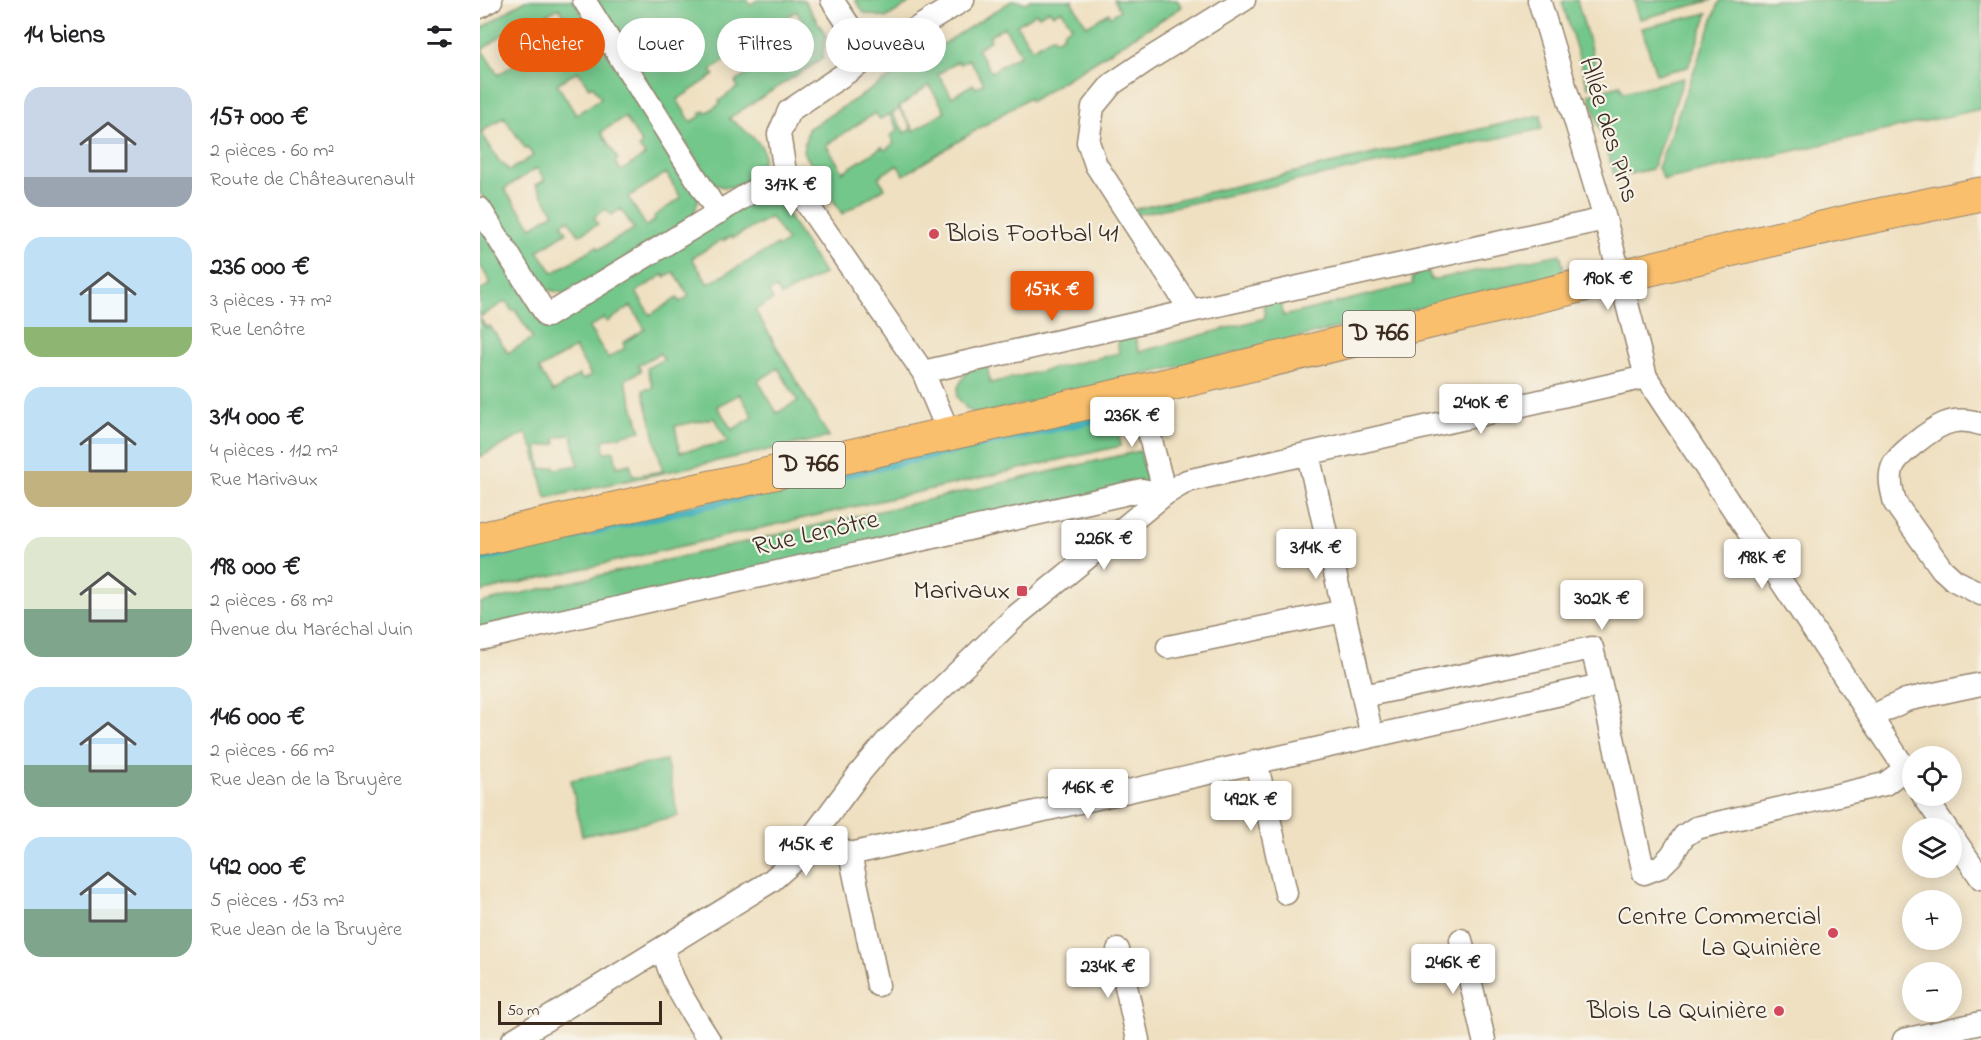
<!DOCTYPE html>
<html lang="fr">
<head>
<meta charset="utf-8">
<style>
	:root { --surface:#fff; --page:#f6f6f6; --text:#202124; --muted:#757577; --accent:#ea580c }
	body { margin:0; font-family:"Indie Flower",sans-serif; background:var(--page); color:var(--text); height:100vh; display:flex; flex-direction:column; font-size:22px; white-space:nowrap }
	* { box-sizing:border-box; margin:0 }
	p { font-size:20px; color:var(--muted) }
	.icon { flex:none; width:33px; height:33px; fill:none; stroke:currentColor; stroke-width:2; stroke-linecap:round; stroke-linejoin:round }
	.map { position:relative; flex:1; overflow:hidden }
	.sheet { display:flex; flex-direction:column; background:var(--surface); width:480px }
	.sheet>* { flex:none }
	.banner { position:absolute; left:18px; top:18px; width:570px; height:54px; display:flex; gap:12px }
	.tools { position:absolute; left:1422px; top:746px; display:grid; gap:12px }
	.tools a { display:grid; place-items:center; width:60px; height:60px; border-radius:50%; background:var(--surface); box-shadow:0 3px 15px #0003; font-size:30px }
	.scale { position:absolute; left:18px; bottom:15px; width:164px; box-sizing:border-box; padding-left:6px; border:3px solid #3b2a1e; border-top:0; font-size:16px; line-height:21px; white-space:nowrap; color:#3b2a1e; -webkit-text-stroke:4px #f7f3e8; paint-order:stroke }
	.price { position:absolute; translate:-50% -51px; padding:0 14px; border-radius:6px; background:#fff; color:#222; font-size:20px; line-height:39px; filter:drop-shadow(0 2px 3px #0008) }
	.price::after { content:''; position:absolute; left:50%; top:36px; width:18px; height:14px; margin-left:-9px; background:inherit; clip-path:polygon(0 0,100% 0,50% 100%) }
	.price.selected { background:var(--accent); color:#fff }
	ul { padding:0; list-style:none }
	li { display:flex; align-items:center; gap:18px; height:150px; padding:0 24px }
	li span { display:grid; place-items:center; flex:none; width:168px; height:120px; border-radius:18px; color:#555 }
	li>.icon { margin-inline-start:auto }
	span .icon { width:72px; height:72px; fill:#fffc; stroke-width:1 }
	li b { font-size:26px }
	h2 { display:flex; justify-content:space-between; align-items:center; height:72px; padding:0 24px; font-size:26px }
	.tag { padding:0 21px; border-radius:27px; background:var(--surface); box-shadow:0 3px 15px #0003; font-size:21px; line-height:54px }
	.tag.selected { background:var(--accent); color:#fff }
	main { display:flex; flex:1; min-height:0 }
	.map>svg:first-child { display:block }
	.green { fill:#73c78b; stroke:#577854; stroke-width:1.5; fill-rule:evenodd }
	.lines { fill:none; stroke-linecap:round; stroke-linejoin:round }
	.stream { stroke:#3fafba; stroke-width:7 }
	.street-casing { stroke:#958570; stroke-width:25 }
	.primary-casing { stroke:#958570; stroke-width:35 }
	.street { stroke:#fff; stroke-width:22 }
	.primary { stroke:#f9bf6d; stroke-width:33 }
	.poi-dot { fill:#d1495b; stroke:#f7f3e8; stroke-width:2 }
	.labels { text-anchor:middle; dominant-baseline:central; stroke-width:4.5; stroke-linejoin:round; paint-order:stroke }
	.shield { fill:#f7f3e8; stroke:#73665b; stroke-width:1.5 }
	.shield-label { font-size:26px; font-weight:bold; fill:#3b2a1e }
	.street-label { font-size:27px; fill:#3b2a1e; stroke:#f7f3e8 }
	.poi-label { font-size:27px; fill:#3b2a1e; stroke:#f7f3e8; text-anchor:end }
</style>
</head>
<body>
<main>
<section class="sheet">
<h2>14 biens<svg class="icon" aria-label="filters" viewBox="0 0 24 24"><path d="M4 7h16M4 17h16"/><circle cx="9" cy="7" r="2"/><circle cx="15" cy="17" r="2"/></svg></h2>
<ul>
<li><span style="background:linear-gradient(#c9d6e8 75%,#9aa5b1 0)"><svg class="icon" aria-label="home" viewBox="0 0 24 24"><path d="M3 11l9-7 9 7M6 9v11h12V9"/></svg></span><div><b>157 000 €</b><p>2 pièces · 60 m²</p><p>Route de Châteaurenault</p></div></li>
<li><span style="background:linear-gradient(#bfe0f5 75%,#8fb573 0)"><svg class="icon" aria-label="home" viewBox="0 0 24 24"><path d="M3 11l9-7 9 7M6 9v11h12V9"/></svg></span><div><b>236 000 €</b><p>3 pièces · 77 m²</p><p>Rue Lenôtre</p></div></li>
<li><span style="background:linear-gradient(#bfe0f5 70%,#c2b280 0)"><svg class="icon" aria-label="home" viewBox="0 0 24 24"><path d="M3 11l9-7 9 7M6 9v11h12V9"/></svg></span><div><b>314 000 €</b><p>4 pièces · 112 m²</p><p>Rue Marivaux</p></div></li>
<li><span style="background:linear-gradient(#dfe7d0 60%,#7fa58c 0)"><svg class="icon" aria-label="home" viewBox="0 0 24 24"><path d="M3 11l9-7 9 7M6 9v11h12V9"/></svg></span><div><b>198 000 €</b><p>2 pièces · 68 m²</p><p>Avenue du Maréchal Juin</p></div></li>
<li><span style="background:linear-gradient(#bfe0f5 65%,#7fa58c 0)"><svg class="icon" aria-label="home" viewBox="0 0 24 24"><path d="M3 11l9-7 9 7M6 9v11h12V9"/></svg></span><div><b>146 000 €</b><p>2 pièces · 66 m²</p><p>Rue Jean de la Bruyère</p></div></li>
<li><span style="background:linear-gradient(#bfe0f5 60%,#7fa58c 0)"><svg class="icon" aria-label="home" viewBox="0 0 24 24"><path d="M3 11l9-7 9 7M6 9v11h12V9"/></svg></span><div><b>492 000 €</b><p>5 pièces · 153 m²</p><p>Rue Jean de la Bruyère</p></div></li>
</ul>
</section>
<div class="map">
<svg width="1501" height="1040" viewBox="0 0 1501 1040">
	<rect width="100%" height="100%" fill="#f7f3e8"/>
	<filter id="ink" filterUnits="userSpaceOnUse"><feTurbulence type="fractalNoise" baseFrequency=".0167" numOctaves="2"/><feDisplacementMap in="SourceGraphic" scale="12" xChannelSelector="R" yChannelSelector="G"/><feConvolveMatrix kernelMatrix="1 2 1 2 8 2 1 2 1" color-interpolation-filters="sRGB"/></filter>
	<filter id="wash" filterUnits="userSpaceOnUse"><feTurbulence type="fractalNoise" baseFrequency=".008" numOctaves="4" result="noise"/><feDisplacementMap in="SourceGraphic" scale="24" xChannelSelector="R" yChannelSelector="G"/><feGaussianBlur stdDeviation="1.35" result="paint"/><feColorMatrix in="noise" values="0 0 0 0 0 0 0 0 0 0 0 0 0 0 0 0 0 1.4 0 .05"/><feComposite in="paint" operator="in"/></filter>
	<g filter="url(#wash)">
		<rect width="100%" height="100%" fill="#efe0c1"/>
		<path class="green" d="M 45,0 L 93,0 L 219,197 L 214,215 L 87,294 L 61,288 L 0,193 L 0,86 L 2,84 L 0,80 L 0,29 ZM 79,8 L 95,31 L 58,55 L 55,51 L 18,75 L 2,50 L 37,24 L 41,28 ZM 98,71 L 109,88 L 113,86 L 121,98 L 96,115 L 77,84 ZM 24,117 L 46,149 L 48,148 L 53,156 L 29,171 L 23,163 L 21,164 L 1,132 ZM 145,117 L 162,144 L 159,147 L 165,155 L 141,171 L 135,162 L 138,159 L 121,132 ZM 57,168 L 65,180 L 56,185 L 74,213 L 52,227 L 24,189 ZM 186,173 L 201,198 L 174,216 L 175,220 L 166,226 L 148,197 ZM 126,209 L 131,215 L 141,209 L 154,229 L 119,249 L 117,246 L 73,273 L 58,251 L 87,232 L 82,224 L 88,219 L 99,235 L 118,224 L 114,217 Z
			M 114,0 L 267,0 L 270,5 L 277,0 L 324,0 L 346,35 L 342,59 L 249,118 C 257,125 275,137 281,146 C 294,166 258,193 240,186 C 236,185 232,180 228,178 ZM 316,11 L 329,31 L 318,38 L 319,41 L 301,52 L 297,48 L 282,59 L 285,63 L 255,82 L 258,87 L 239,101 L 240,104 L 226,113 L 224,111 L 220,114 L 221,116 L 211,122 L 197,100 L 234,75 L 231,70 L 261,51 L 259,47 L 269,40 L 261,28 L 267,24 L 276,36 L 278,36 ZM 178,18 L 199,51 L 181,63 L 167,47 L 165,49 L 155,32 Z
			M 375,0 L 434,0 L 406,18 L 384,13 Z
			M 533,0 L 546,3 L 550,0 L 593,0 L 591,1 L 607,26 L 629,13 L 631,16 L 640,10 L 634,0 L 697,0 L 702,7 L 551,101 L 548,98 L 424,175 L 417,165 L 398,177 L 405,188 L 362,214 L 323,151 L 328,129 ZM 569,10 L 573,15 L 581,10 L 592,26 L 583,32 L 584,35 L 576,40 L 573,36 L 552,49 L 537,25 L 556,13 L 559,16 ZM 524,27 L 541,54 L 511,72 L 497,49 L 511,40 L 509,36 ZM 489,59 L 504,83 L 496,88 L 493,84 L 472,97 L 458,74 L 478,61 L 480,64 ZM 449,85 L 465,111 L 434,131 L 419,107 ZM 419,109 L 432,128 L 425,133 L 412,114 ZM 395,113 L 400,119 L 409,114 L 418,130 L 410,136 L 414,143 L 405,150 L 402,147 L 363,172 L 346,145 Z
			M 1089,0 L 1097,0 L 1121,84 L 1108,87 L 1082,2 Z
			M 1154,0 L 1233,0 L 1160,19 Z
			M 1240,0 L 1501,0 L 1501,109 L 1184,180 L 1178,168 Z
			M 1228,13 L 1208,67 L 1176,74 L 1162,28 Z
			M 1204,78 L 1172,169 L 1135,177 L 1109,94 L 1140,85 L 1143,92 Z
			M 1061,115 L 1062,129 L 655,215 L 652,210 Z
			M 278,197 L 300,202 L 344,274 L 301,296 L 297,288 L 289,292 L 293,300 L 275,310 L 349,437 L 66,498 L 54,450 L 46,433 L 0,457 L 0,318 L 6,328 L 10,326 L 28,353 L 53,338 L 35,310 L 32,311 L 26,301 L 0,317 L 0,291 L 11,283 L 0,265 L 0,226 L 65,328 ZM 291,217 L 307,241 L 299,247 L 297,245 L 228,284 L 212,258 L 241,240 L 243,241 L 251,236 L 253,238 ZM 194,272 L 209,296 L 200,302 L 197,298 L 170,315 L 156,292 L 183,275 L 185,277 ZM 151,306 L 165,329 L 143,343 L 145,348 L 128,358 L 109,328 L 124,318 L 127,322 ZM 95,348 L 111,375 L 103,380 L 99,375 L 73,392 L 59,369 ZM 180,353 L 184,359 L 167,368 L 173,388 L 163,390 L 183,471 L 153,476 L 150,464 L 137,467 L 134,451 L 124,452 L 123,440 L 161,431 L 145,380 L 161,371 L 158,365 ZM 298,368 L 318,401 L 297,413 L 278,381 ZM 260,394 L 273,417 L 252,430 L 237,406 ZM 234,418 L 248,442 L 200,452 L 195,426 ZM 92,434 L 98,465 L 76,469 L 75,467 L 61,469 L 57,447 L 76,444 L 75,438 Z
			M 1080,254 L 1085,273 L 498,415 L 487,409 L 477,397 L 478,387 L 487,371 L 507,365 L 510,383 L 639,353 L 637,337 L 654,333 L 659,352 L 785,318 L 784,303 L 801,300 L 803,316 L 933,284 L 930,269 L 947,265 L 951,280 Z
			M 616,413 L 635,415 L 641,446 L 0,592 L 0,553 Z
			M 660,451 L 668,484 L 0,634 L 0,603 Z
			M 186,760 L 198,816 L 102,836 L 91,780 Z"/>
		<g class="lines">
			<path class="stream" d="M 0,559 L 215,508 L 615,420"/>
		</g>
	</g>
	<g filter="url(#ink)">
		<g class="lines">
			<g class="street-casing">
				<path id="street" d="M 104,0 L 238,213
					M 352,0 L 390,57 L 309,111 L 299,134 L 305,172 L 443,372 L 462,417 L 466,434
					M 764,0 L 669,59 L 632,84 L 613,107 L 608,142 L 616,165 L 711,311 L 1125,219
					M 1059,0 L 1125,219 L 1166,377 L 1432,779
					M 0,7 L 11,0
					M 390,57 L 483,0
					M 0,209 L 67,316 L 305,172
					M 443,372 L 711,311
					M 658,391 L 685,494
					M 1501,424 C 1489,420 1476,419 1464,424 C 1452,429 1418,454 1413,466 C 1408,478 1412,490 1415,503 L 1462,569 L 1474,580 L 1501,594
					M 828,454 L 883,696
					M 0,639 L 662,490 L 685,494
					M 688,647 L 864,611
					M 1121,685 L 1164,873 L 1180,867 L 1191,856 L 1204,836 L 1216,828 L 1405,784 L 1425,769
					M 1391,717 L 1426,700 L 1501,684
					M 776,761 L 806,893
					M 1443,795 L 1466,828
					M 335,834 L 370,854 C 620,797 871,741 1121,685 L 1112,648 L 883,696 L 892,736
					M 1472,836 L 1501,878
					M 370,854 L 398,985
					M 981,940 L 1004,1040
					M 183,948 C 190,982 211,1011 229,1040
					M 638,950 L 658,1040
					M 33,1040 L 291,881 L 315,860 L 379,774 L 406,742 L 536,616 L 685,494 L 707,481 L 1166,377
					M 1424,1040 L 1501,1023"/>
			</g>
			<g class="primary-casing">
				<path id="primary" d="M 0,539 L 695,383 L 1375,220 L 1501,194"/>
			</g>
			<use href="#street" class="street"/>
			<use href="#primary" class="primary"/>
		</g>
	</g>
	<g class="poi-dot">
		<circle cx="454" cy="234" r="6"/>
		<rect x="536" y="585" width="12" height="12" rx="3"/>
		<circle cx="1353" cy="933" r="6"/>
		<circle cx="1299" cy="1011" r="6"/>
	</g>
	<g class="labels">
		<g class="shield">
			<rect x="863" y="311" width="72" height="46" rx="4.5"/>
			<rect x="293" y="442" width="72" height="46" rx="4.5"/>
		</g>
		<g class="shield-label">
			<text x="899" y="334">D 766</text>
			<text x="329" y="465">D 766</text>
		</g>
		<g class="street-label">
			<text transform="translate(1128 130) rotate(73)">Allée des Pins</text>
			<text transform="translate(336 534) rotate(-13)">Rue Lenôtre</text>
		</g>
		<g class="poi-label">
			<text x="466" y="234" text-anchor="start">Blois Footbal 41</text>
			<text x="530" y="591">Marivaux</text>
			<text x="1341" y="917">Centre Commercial<tspan x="1341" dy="31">La Quinière</tspan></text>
			<text x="1287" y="1011">Blois La Quinière</text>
		</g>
	</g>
</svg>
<div class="tools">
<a><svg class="icon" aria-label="locate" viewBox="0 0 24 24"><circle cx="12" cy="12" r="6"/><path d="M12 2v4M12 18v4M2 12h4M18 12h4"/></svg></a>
<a><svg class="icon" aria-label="layers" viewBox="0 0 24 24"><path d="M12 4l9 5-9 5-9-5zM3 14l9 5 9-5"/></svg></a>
<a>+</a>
<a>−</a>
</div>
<div class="scale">50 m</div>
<b class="price" style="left:311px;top:217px">317K €</b>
<b class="price" style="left:1128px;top:311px">190K €</b>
<b class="price selected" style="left:572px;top:322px">157K €</b>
<b class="price" style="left:1001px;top:435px">240K €</b>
<b class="price" style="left:652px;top:448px">236K €</b>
<b class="price" style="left:624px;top:571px">226K €</b>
<b class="price" style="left:836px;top:580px">314K €</b>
<b class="price" style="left:1282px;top:590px">198K €</b>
<b class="price" style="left:1122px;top:631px">302K €</b>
<b class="price" style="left:608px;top:820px">146K €</b>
<b class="price" style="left:771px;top:832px">492K €</b>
<b class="price" style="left:326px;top:877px">145K €</b>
<b class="price" style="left:973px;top:995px">246K €</b>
<b class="price" style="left:628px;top:999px">234K €</b>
<div class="banner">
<a class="tag selected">Acheter</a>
<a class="tag">Louer</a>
<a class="tag">Filtres</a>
<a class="tag">Nouveau</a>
</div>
</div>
</main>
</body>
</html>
